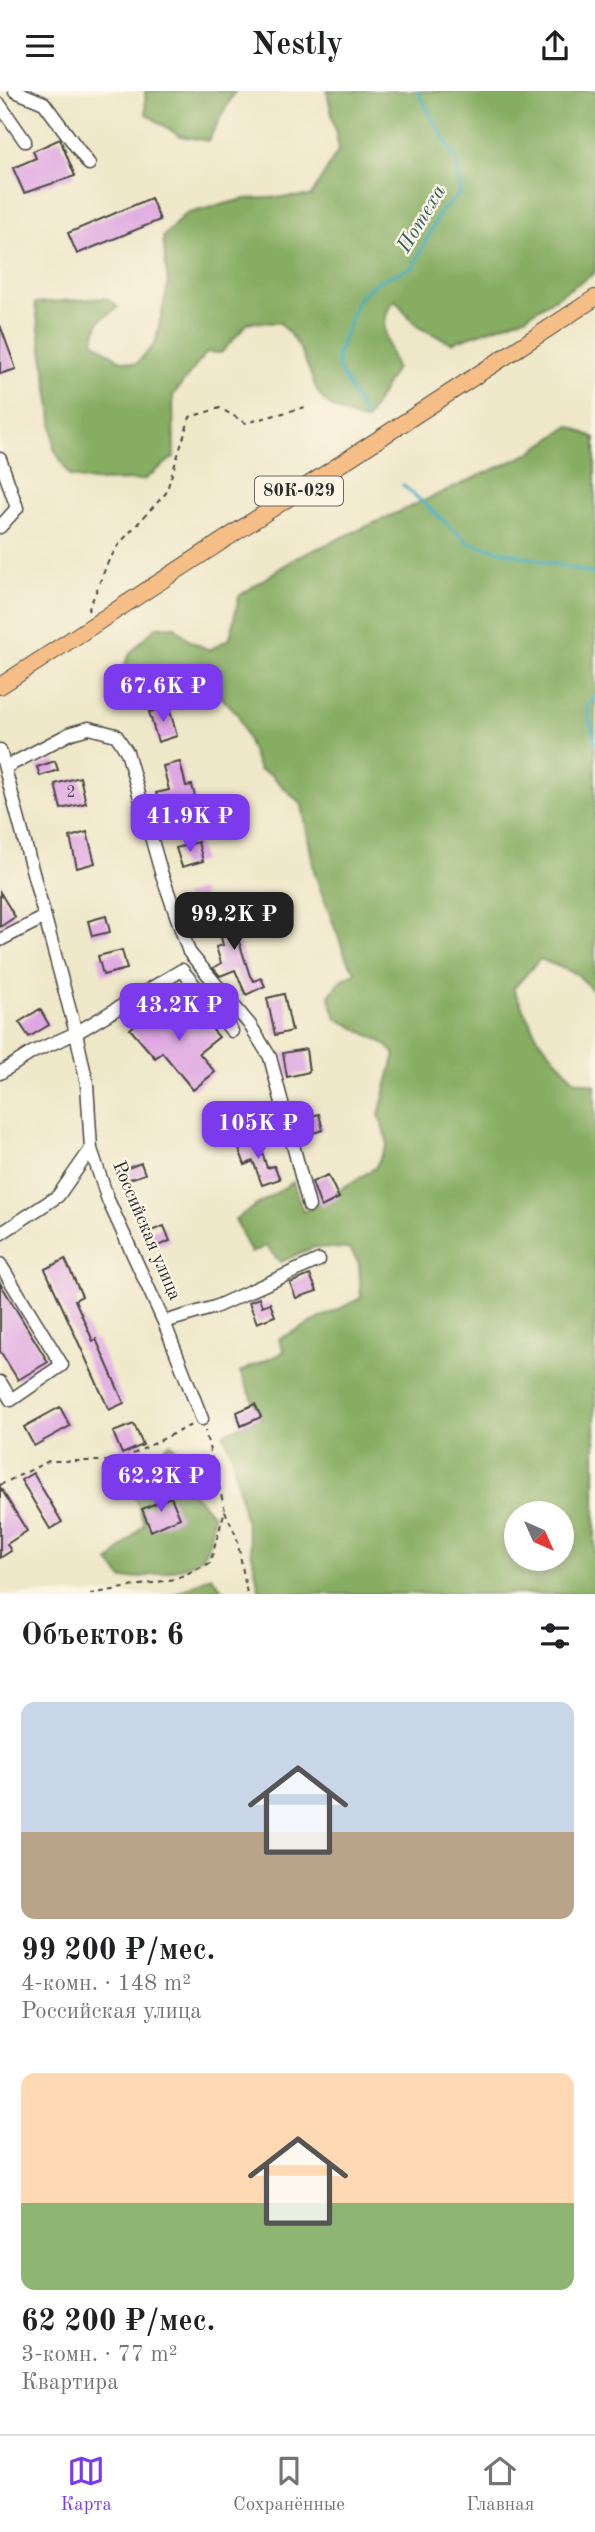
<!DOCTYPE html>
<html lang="ru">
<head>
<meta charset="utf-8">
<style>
	:root { --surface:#fff; --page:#f2f2f2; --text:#202124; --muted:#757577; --line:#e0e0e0; --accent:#7c3aed }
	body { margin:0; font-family:"Old Standard TT",serif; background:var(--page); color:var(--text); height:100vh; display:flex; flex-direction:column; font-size:26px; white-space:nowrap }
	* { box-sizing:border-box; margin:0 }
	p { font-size:23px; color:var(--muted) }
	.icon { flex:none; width:38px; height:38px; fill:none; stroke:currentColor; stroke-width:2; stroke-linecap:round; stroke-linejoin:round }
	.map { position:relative; height:1503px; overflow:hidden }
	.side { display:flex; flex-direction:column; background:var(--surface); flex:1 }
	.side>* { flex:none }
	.needle { width:46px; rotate:135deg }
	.fabs { position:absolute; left:504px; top:1410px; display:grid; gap:14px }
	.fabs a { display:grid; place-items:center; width:70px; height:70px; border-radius:50%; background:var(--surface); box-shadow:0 4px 10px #0003; font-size:35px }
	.price { position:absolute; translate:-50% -60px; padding:0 16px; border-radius:14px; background:var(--accent); color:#fff; font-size:23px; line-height:46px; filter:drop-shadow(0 2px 4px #0008) }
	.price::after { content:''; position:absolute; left:50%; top:42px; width:21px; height:16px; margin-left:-10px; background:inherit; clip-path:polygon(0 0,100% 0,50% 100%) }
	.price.on { background:#222; color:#fff }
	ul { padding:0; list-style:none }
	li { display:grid; align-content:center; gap:14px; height:371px; padding:0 21px }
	li span { display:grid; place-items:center; height:217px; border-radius:14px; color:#555 }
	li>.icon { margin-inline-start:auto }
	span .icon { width:126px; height:126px; fill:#fffc; stroke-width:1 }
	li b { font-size:30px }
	h2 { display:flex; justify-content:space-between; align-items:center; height:84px; padding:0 21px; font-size:30px }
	header { display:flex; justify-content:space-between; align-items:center; height:91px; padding:0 21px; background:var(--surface); font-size:32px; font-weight:700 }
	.tab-bar { display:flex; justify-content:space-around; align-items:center; height:98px; border-top:2px solid var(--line); background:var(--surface); font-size:19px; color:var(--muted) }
	.tab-bar a { display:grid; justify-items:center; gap:4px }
	.tab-bar .on { color:var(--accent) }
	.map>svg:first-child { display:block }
	.forest { fill:#87ad63; stroke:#596c47; stroke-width:2; fill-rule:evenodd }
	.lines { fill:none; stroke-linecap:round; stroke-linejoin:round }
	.stream { stroke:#3baab9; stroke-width:3.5 }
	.building { fill:#dea7e2 }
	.minor-casing { stroke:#484743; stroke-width:15 }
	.major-casing { stroke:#484743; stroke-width:18 }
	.path { stroke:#484743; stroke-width:2; stroke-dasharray:5 5; stroke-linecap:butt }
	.minor { stroke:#fff; stroke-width:12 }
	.major { stroke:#f5be86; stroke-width:16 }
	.labels { text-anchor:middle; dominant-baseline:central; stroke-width:5; stroke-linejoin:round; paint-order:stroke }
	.number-label { font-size:16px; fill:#584a59 }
	.shield { fill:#fcf5e5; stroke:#6a6863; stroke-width:2 }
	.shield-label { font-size:18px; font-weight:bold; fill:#2b2b2b }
	.street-label { font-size:19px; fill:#2b2b2b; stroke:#fcf5e5 }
	.water-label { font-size:21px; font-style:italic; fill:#315e64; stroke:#fcf5e5 }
</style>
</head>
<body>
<header><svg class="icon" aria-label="menu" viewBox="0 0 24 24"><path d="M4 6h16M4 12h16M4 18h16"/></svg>Nestly<svg class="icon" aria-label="share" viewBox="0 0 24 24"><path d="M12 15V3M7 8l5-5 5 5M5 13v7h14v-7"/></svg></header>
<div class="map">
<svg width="595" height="1503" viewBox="0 0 595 1503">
	<rect width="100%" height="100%" fill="#fcf5e5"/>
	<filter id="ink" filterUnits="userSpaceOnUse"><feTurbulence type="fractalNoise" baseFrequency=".0143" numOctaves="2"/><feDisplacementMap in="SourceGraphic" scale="14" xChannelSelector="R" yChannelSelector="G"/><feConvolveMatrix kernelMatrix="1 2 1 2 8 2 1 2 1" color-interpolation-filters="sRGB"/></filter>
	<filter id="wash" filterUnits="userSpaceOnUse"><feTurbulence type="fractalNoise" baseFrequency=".00686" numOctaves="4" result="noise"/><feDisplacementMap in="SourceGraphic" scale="28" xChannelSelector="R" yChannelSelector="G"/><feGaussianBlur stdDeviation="1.57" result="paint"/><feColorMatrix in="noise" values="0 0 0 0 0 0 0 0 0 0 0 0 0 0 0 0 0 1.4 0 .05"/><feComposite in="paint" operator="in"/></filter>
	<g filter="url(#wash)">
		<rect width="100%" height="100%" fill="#eee7c8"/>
		<path class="forest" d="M 145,0 L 235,0 L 208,50 L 180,45 L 146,23 Z
			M 327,0 L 595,0 L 595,182 L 525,226 L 452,252 L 418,236 L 395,209 C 376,228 388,255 396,277 L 366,330 C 310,313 322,304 300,258 C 296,249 287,240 280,232 L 249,231 L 221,262 L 207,261 L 173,304 L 174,366 L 144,389 L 92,390 L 70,385 L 54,358 L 51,317 L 35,212 L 106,207 L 118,216 L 99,230 L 93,250 L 119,269 L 136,273 L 155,253 L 168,195 L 163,146 L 185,123 L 244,108 L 311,105 L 339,58 Z
			M 570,335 L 595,347 L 595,902 L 577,883 L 540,868 L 513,898 L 538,947 L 574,989 L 595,994 L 595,1503 L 260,1503 L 231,1360 L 223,1343 L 261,1326 L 240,1281 L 284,1261 L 279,1248 L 361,1207 L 359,1172 L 350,1158 L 314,1156 L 280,1171 L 266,1155 L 251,1162 L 235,1128 L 293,1091 L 303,1121 L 375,1077 L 388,1053 L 379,1024 L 395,963 L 384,952 L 336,927 L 329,905 L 340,890 L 356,881 L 347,869 L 315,784 L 302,714 L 270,683 L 259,679 L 238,623 L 200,585 L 174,594 L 158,580 L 137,590 L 120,582 L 131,561 L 156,536 L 174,535 L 190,550 L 209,559 L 230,547 L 239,505 L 294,468 L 528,363 ZM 516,1423 L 562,1423 L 562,1468 L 516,1468 Z
			M 170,1352 L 185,1366 L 194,1403 L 213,1424 C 212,1437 211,1457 200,1467 C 186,1479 142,1487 123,1488 L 109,1471 L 144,1433 L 137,1411 L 125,1393 L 136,1387 L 155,1394 L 159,1361 Z
			M 211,1485 L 226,1503 L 175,1503 Z"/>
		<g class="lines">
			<path class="stream" d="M 364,324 L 338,276 L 337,264 L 359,206 L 376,191 L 413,176 L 439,123 L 460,102 L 457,70 L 417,0
				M 403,394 L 469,452 L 595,483
				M 595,606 L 587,617 L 595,652"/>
		</g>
		<g id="blocks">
			<path class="building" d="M 60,48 L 75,85 L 24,102 L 13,77 L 36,67 L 33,60 Z
				M 151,107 L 160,129 L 77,163 L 68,142 Z
				M 0,234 L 16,278 L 0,283 Z
				M 169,616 L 177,645 L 158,651 L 149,621 Z
				M 55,670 L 58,679 L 40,685 L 37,676 Z
				M 180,671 L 186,695 L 192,694 L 198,718 L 174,724 L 170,709 L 159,712 L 156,702 L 169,699 L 163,675 Z
				M 80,686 L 86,712 L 61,718 L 55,693 Z
				M 87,741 L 95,772 L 77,777 L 70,746 Z
				M 198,751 L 203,770 L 182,776 L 176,757 Z
				M 201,799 L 206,815 L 188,820 L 184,804 Z
				M 0,801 L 15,826 L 0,836 Z
				M 237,818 L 242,836 L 235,838 L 250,885 L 254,890 L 261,887 L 265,895 L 246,904 L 235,879 L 220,885 L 213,877 L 221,872 L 216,856 L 223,854 L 215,824 Z
				M 106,825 L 110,841 L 92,845 L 88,830 Z
				M 122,859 L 127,878 L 103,884 L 98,865 Z
				M 284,903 L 292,940 L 275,944 L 267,907 Z
				M 159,914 L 176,934 L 195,918 L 219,946 L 199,962 L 215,981 L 193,999 L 162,961 L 155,967 L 130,938 Z
				M 40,918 L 49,934 L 29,946 L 19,931 Z
				M 306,958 L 309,981 L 287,986 L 283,962 Z
				M 319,1023 L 323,1039 L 306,1044 L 301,1028 Z
				M 258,1047 L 267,1077 L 274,1075 L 280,1088 L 262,1094 L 253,1070 L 245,1074 L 238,1055 Z
				M 141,1072 L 145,1083 L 121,1091 L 117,1081 Z
				M 328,1084 L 339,1107 L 321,1116 L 312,1091 Z
				M 164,1135 L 170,1150 L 155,1156 L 148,1141 Z
				M 65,1168 L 82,1205 L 75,1209 L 93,1250 L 96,1248 L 124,1312 L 109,1319 L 45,1178 Z
				M 310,1184 L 317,1200 L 296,1207 L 290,1192 Z
				M 0,1192 L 48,1271 L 18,1289 L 0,1260 Z
				M 259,1207 L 262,1215 L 270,1212 L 275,1225 L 257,1232 L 249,1211 Z
				M 255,1313 L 261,1326 L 241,1335 L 237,1321 Z
				M 60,1316 L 70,1335 L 34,1355 L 24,1336 Z
				M 134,1333 L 143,1354 L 122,1363 L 113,1341 Z
				M 33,1382 L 62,1431 L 50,1438 L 21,1389 Z
				M 0,1396 L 27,1440 L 7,1453 L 11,1460 L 0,1467 Z
				M 171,1406 L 180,1427 L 151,1440 L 142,1418 Z"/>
		</g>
	</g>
	<g filter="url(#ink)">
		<use href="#blocks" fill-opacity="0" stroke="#484743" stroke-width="2"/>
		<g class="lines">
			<g class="minor-casing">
				<path id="minor" d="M 15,0 L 44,12 L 89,73
					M 0,14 L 25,50
					M 0,368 L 17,417 L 0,436
					M 0,659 L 76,942 L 87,993 L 91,1058 L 108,1109 L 164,1231 L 202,1328
					M 6,676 L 71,642 L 89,637 L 116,644 L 127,661 L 161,781 L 189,861 L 250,934 L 270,966 L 309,1115
					M 0,849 L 45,826
					M 0,982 L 33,961 L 76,942 L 182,879 L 232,940
					M 0,1143 L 58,1105 L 91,1058
					M 0,1173 L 62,1274 L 11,1309 L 0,1291
					M 164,1231 L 215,1216 L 319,1169"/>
			</g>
			<g class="major-casing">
				<path id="major" d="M 0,595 L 595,207"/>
			</g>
			<path class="path" d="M 88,520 L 108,471 L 119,453 L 166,402 L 190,326 L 220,317 L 246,332 L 309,315
				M 0,1394 L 49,1370 L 119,1370 L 193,1333
				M 225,1420 L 237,1447 L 247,1503
				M 90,1503 L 175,1488 L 210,1472 L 225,1419 L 205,1340"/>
			<use href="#minor" class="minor"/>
			<use href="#major" class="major"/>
		</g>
	</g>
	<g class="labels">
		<g class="number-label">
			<text x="71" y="702">2</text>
		</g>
		<rect class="shield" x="255" y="385.5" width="88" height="29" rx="5"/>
		<g class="shield-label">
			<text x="299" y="400">80К-029</text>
		</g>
		<g class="street-label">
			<text transform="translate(146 1140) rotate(67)">Российская улица</text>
		</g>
		<g class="water-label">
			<text transform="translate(422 128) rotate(-59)">Потеха</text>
		</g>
	</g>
</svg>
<div class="fabs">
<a><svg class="needle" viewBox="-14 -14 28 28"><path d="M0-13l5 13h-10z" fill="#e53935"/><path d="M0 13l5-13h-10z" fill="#757577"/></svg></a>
</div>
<b class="price" style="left:163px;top:633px">67.6K ₽</b>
<b class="price" style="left:190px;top:763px">41.9K ₽</b>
<b class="price on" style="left:234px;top:861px">99.2K ₽</b>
<b class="price" style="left:179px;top:952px">43.2K ₽</b>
<b class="price" style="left:258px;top:1070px">105K ₽</b>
<b class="price" style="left:161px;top:1423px">62.2K ₽</b>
</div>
<section class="side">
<h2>Объектов: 6<svg class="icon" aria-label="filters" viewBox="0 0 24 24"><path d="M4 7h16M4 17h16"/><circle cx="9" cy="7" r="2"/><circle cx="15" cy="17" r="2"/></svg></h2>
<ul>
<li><span style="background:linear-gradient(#c9d6e8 60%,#b9a48a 0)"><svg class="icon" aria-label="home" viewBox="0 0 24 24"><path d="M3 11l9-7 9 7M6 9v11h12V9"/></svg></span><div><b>99 200 ₽/мес.</b><p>4-комн. · 148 m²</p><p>Российская улица</p></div></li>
<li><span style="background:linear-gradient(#ffd9b3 60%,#8fb573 0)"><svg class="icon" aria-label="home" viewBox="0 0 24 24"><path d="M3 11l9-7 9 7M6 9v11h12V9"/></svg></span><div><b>62 200 ₽/мес.</b><p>3-комн. · 77 m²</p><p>Квартира</p></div></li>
</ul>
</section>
<nav class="tab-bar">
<a class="on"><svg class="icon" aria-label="map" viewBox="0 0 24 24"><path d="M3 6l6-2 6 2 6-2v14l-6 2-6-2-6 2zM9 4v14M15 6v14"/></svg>Карта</a>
<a><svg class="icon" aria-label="saved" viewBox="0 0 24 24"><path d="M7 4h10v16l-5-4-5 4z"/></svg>Сохранённые</a>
<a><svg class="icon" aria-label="home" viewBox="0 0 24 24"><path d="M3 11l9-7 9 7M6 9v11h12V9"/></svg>Главная</a>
</nav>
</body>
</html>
